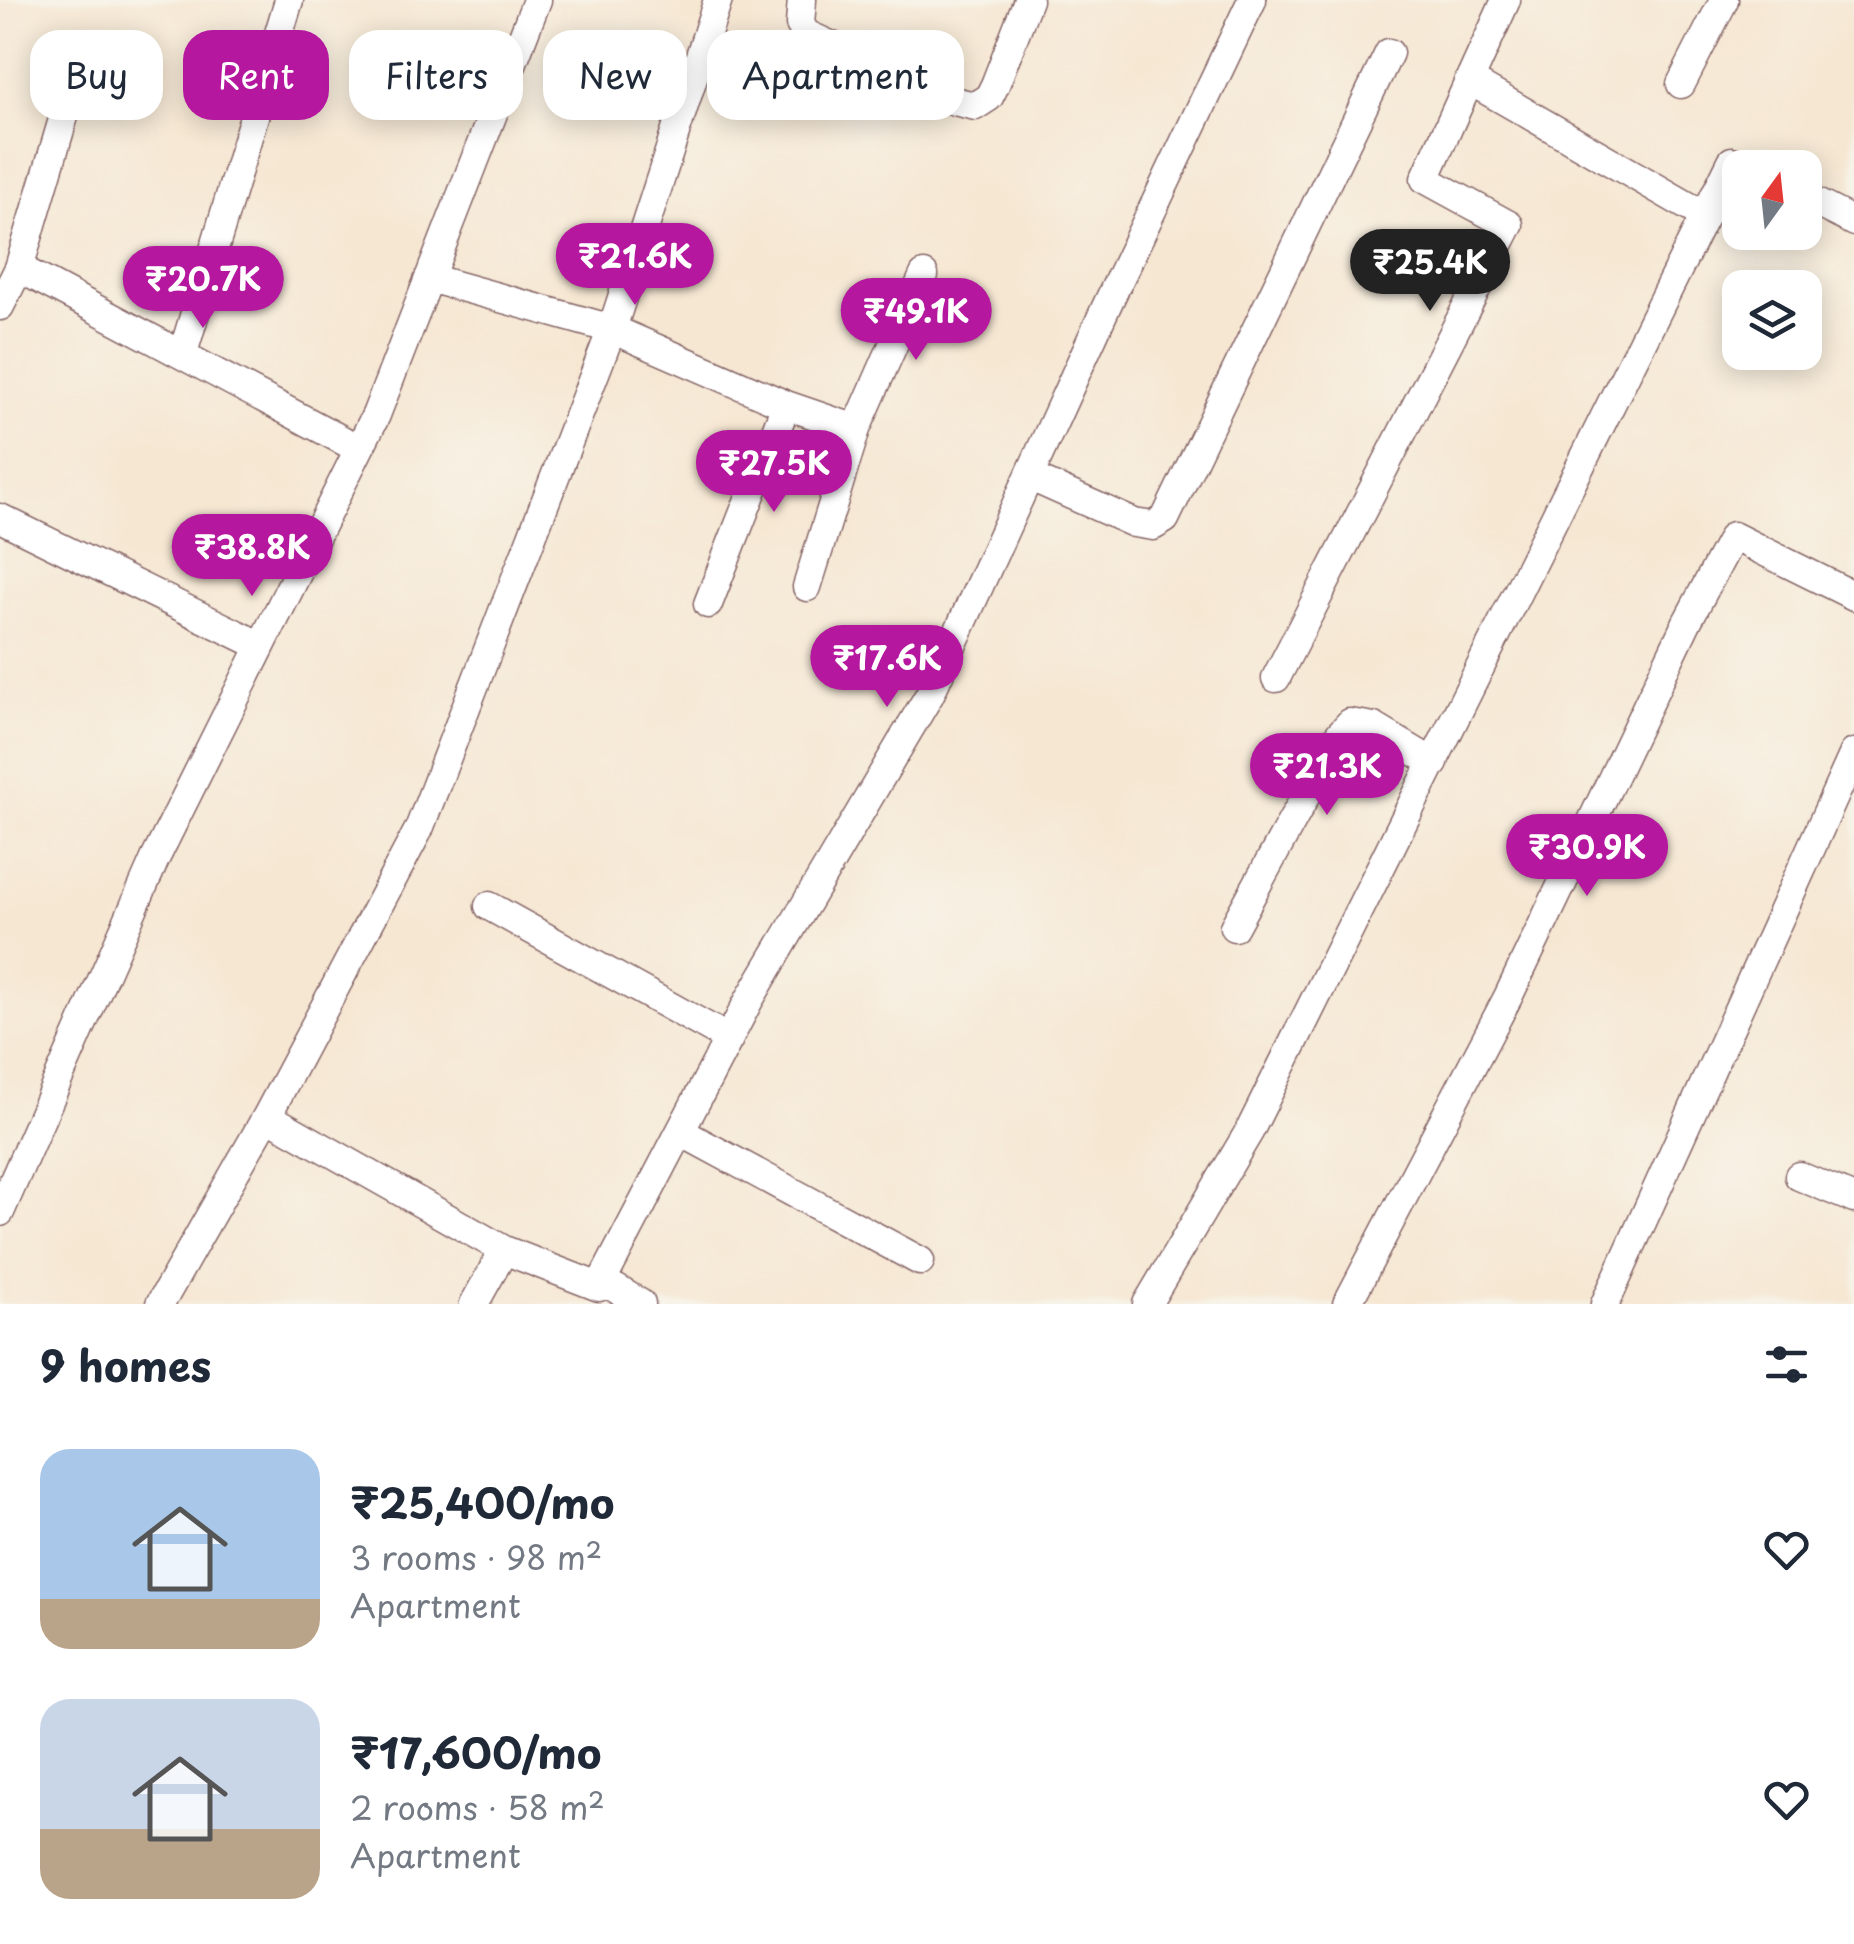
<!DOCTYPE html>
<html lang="en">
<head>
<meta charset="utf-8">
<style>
	:root { --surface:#fff; --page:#f2f2f3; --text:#1f2937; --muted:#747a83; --accent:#b5179e }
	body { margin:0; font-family:"Playpen Sans",sans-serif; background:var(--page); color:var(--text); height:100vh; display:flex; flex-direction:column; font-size:38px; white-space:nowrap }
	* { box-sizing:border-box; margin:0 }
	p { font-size:32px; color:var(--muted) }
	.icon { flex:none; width:55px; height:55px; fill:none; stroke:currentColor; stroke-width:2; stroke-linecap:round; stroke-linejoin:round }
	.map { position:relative; height:1304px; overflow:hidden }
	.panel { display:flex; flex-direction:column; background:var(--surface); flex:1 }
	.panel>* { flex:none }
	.guide { position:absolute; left:30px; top:30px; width:1000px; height:90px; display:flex; gap:20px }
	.needle { width:65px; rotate:15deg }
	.buttons { position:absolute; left:1722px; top:150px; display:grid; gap:20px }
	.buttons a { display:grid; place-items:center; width:100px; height:100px; border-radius:20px; background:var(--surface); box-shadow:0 5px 25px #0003; font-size:50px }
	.price { position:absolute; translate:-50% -85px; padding:0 22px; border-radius:35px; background:var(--accent); color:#fff; font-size:32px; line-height:65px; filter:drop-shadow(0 2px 5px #0008) }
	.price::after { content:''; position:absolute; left:50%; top:60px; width:30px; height:22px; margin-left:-15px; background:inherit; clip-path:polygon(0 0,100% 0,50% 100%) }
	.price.on { background:#222; color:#fff }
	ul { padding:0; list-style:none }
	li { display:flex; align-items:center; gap:30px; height:250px; padding:0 40px }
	li span { display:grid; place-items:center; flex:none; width:280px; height:200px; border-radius:30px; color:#555 }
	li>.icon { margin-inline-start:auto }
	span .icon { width:120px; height:120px; fill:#fffc; stroke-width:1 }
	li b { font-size:42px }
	h2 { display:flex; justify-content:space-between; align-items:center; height:120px; padding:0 40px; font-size:42px }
	.tag { padding:0 35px; border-radius:30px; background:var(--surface); box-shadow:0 5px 25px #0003; font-size:35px; line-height:90px }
	.tag.on { background:var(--accent); color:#fff }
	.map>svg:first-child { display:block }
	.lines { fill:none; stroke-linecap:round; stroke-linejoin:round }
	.street-casing { stroke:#866566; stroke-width:31 }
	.street { stroke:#fff; stroke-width:28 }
</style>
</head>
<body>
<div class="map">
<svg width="1854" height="1304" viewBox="0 0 1854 1304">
	<rect width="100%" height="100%" fill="#f7f3e8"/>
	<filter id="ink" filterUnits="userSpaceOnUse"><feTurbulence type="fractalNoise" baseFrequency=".01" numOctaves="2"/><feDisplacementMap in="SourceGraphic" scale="20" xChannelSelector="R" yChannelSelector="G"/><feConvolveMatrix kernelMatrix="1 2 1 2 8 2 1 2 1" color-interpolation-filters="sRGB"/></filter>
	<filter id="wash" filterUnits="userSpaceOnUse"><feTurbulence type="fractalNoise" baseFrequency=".0048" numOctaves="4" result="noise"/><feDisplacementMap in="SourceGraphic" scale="40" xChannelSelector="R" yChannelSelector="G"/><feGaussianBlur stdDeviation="2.25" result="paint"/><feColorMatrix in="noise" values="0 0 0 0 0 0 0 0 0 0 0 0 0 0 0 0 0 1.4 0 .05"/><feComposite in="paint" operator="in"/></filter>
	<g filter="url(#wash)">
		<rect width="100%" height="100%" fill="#f6e7d3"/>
	</g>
	<g filter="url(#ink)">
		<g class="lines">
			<g class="street-casing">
				<path id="street" d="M 802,0 L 800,24 L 806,34 L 954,101 L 975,106 L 989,97 L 995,85 L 1028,0
					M 1469,80 L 1705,216
					M 1681,84 L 1724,0
					M 1805,197 L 1854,222
					M 19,268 L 359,449
					M 429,278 L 612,329 L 786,405 L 856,429 L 807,587
					M 0,306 L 19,268 L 64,116
					M 183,353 L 289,0
					M 856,429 L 924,275
					M 1031,477 L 1134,523 L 1153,526 L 1165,519 L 1389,53
					M 0,518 L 261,646
					M 708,604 L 786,405
					M 1276,678 L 1509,225 L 1425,179 L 1506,0
					M 489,906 L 729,1039
					M 1234,927 L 1339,735 L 1350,723 L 1374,727 L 1434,763
					M 267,1116 L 504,1250
					M 681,1132 L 920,1261
					M 1799,1176 L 1854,1199
					M 0,1212 L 155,859 L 376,415 L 537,0
					M 602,1280 L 641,1304
					M 160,1304 L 267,1116 L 419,829 L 612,329 L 718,0
					M 474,1304 L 504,1250 L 599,1287 L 749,1000 L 930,694 L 1107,305 L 1252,0
					M 1147,1304 L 1250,1130 L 1732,161 L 1745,168
					M 1347,1304 L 1508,997 L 1687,622 L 1733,536 L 1854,596
					M 1605,1304 L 1854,753"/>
			</g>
			<use href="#street" class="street"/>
		</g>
	</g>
</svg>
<div class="buttons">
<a><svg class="needle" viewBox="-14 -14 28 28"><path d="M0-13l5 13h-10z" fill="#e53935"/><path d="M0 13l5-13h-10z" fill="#747a83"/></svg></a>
<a><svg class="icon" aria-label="layers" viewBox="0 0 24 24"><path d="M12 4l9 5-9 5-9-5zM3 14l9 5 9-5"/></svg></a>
</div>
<b class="price" style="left:635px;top:308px">₹21.6K</b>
<b class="price on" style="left:1430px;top:314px">₹25.4K</b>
<b class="price" style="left:203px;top:331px">₹20.7K</b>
<b class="price" style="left:916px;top:363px">₹49.1K</b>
<b class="price" style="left:774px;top:515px">₹27.5K</b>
<b class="price" style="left:252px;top:599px">₹38.8K</b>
<b class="price" style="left:887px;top:710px">₹17.6K</b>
<b class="price" style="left:1327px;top:818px">₹21.3K</b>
<b class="price" style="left:1587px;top:899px">₹30.9K</b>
<div class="guide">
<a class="tag">Buy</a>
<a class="tag on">Rent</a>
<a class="tag">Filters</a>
<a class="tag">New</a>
<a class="tag">Apartment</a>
</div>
</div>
<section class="panel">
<h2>9 homes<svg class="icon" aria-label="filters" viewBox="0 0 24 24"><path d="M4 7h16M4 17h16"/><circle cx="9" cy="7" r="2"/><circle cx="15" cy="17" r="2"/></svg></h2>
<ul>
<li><span style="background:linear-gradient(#a9c7e8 75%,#b9a48a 0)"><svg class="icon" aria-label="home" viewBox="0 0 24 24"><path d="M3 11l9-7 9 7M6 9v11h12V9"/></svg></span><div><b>₹25,400/mo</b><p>3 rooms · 98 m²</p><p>Apartment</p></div><svg class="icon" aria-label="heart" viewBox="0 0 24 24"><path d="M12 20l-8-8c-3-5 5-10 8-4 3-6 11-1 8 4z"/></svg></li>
<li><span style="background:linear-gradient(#c9d6e8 65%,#b9a48a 0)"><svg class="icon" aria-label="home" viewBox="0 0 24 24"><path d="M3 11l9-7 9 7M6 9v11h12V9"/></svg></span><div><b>₹17,600/mo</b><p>2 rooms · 58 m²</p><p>Apartment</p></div><svg class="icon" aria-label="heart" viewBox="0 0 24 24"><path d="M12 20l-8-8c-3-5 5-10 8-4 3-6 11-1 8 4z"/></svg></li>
</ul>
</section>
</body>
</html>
